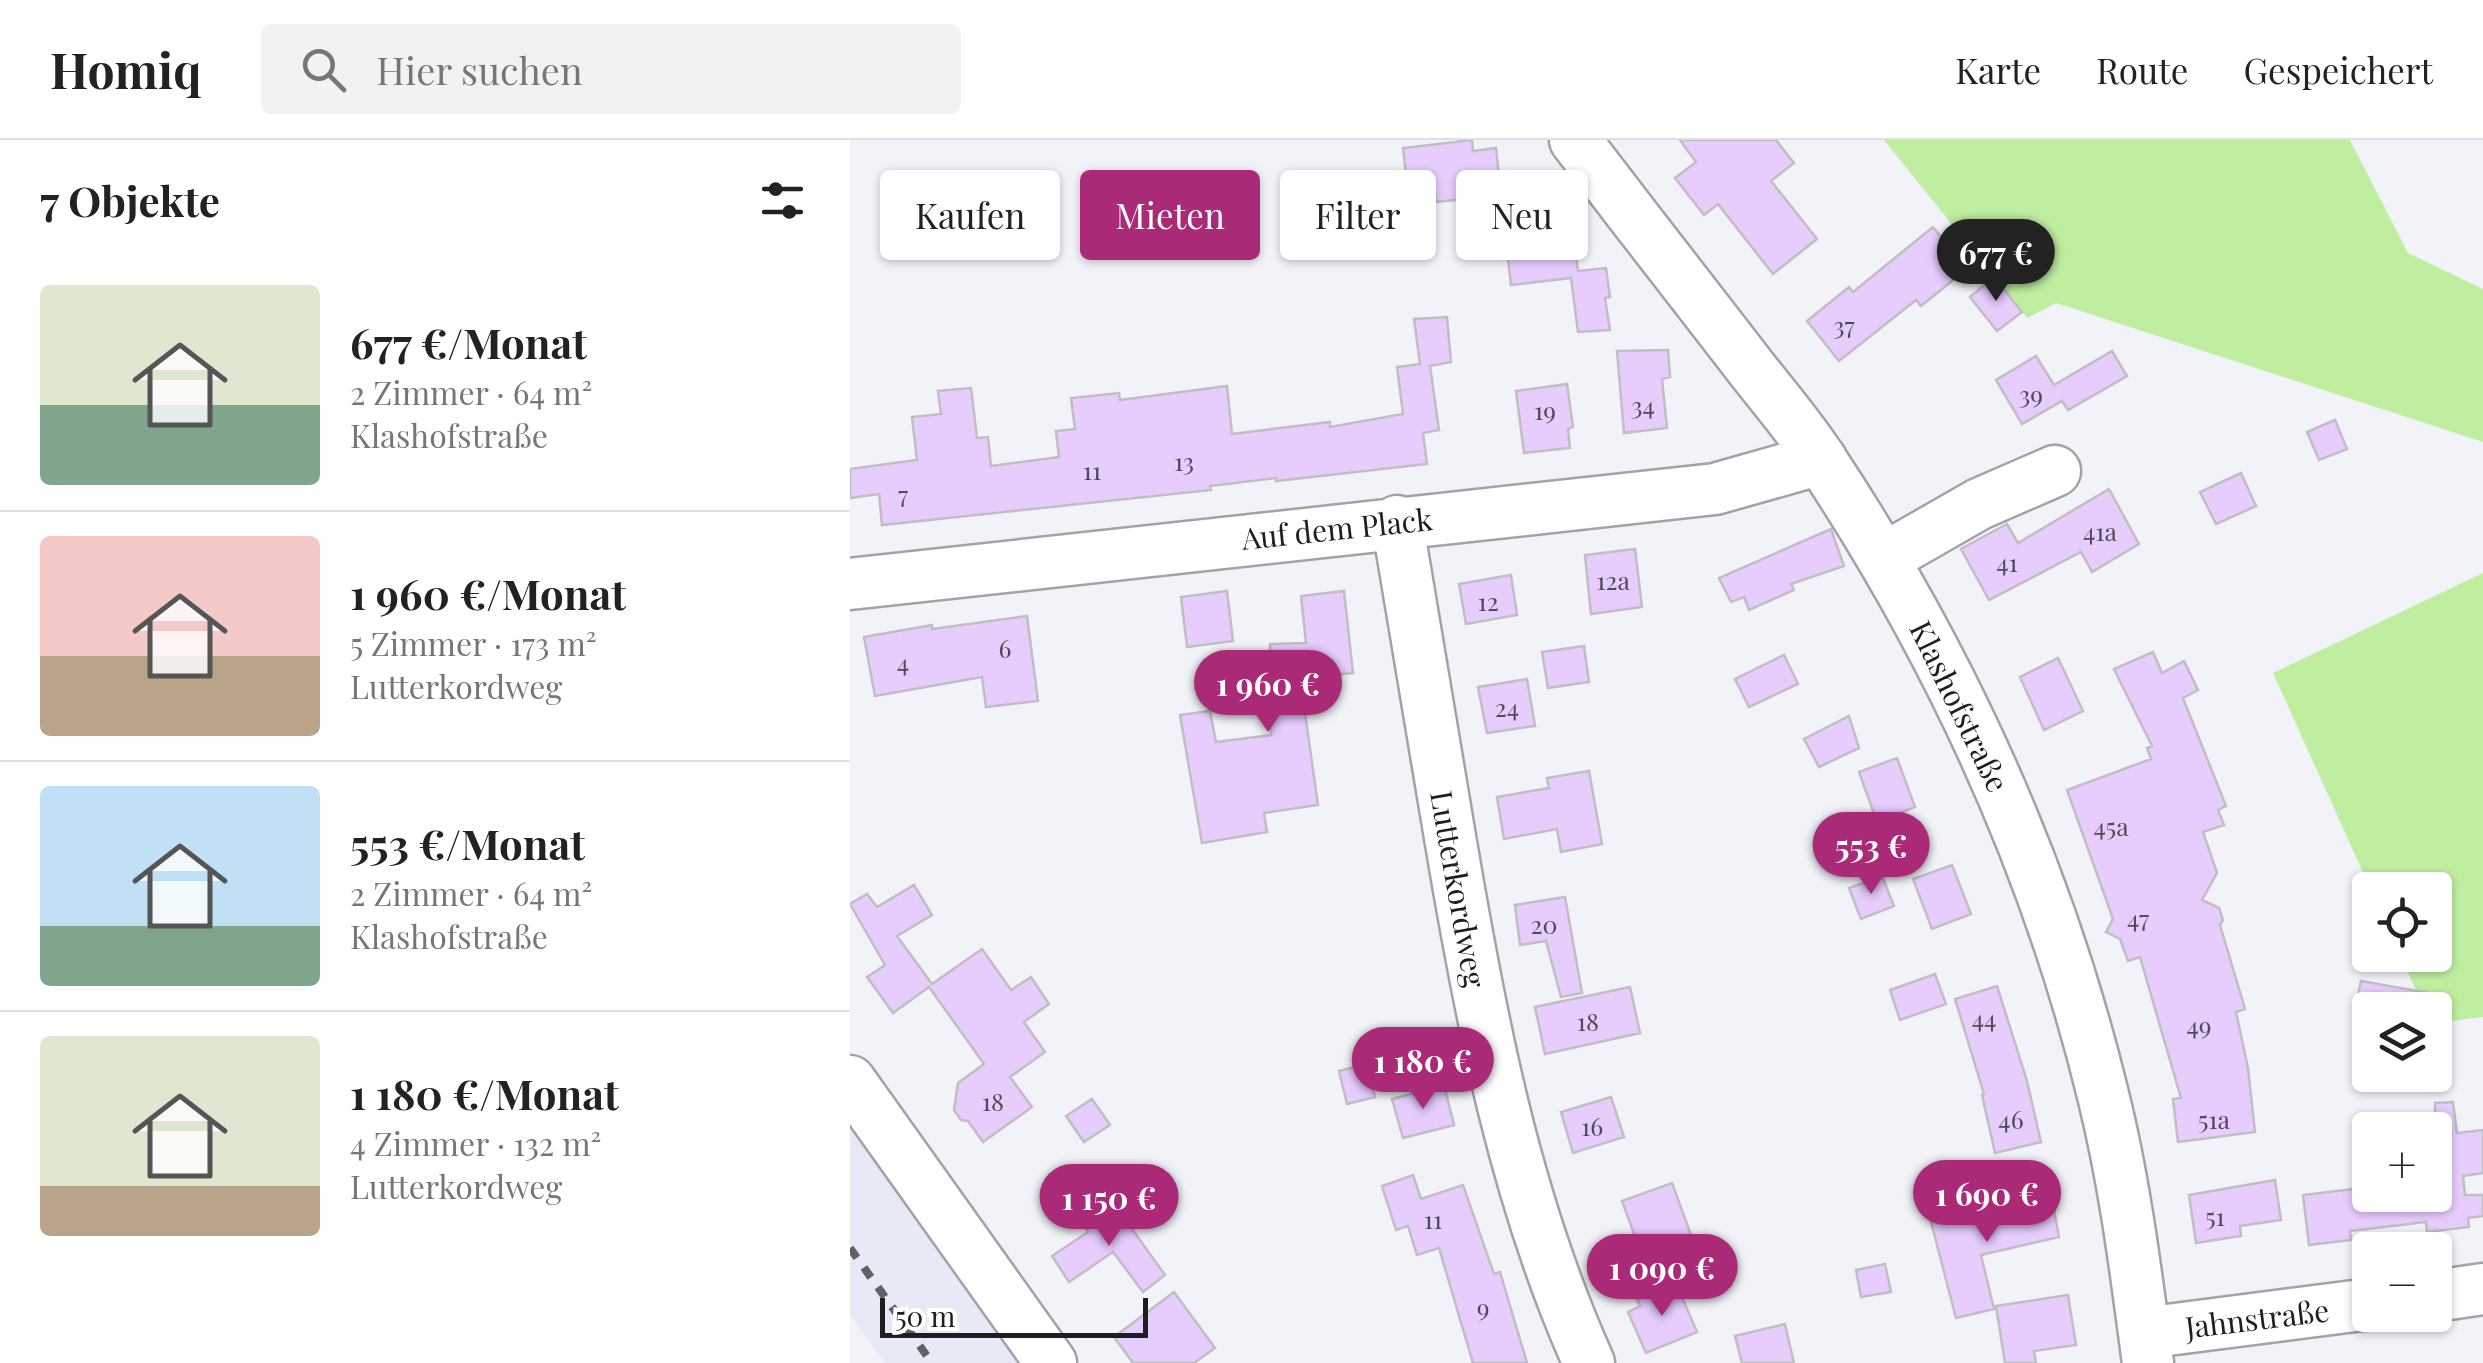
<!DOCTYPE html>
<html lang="de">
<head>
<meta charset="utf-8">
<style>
	:root { --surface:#fff; --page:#f2f2f2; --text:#222; --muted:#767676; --line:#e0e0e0; --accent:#aa2a78 }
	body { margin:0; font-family:"Playfair Display",serif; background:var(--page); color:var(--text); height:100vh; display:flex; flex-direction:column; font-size:38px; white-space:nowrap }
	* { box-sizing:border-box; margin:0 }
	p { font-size:32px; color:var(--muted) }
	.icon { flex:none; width:55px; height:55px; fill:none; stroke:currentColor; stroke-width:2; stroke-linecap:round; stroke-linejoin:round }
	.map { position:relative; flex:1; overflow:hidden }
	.drawer { display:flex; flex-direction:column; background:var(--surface); width:850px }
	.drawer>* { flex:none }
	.banner { position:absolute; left:30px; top:30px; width:950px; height:90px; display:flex; gap:20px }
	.tools { position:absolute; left:1502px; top:732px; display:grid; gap:20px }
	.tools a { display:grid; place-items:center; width:100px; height:100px; border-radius:10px; background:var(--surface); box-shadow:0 2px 8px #0004; font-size:50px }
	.scale { position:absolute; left:30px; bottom:25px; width:268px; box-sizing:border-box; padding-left:10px; border:5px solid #1d1e20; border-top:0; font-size:28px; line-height:35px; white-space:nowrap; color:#1d1e20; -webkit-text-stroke:8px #fff; paint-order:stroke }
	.price { position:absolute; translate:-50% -85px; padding:0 22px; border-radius:35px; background:var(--accent); color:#fff; font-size:32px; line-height:65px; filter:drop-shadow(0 2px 5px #0008) }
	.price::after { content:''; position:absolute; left:50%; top:60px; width:30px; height:22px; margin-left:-15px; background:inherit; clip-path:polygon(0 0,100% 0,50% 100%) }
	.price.current { background:#222; color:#fff }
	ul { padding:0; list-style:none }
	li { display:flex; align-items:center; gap:30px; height:250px; padding:0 40px }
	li+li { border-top:2px solid var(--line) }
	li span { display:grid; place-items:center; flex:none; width:280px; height:200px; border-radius:10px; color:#555 }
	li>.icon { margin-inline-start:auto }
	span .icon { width:120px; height:120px; fill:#fffc; stroke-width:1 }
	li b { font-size:42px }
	h2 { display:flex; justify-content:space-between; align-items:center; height:120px; padding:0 40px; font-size:42px }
	.pill { padding:0 35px; border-radius:10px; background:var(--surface); box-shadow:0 2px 8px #0004; font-size:35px; line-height:90px }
	.pill.current { background:var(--accent); color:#fff }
	header { display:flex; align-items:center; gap:60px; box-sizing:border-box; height:140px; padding:0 50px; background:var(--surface); border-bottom:2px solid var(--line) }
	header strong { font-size:48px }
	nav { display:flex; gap:55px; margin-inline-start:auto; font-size:35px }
	.search { width:700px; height:90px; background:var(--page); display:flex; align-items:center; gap:25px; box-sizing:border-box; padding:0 35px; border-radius:10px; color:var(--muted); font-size:38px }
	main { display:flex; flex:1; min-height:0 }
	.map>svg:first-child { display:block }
	.built { fill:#e8e9f7 }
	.green { fill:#bfeea1 }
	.building { fill:#e7ccfe; stroke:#c1bec3; stroke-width:2.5 }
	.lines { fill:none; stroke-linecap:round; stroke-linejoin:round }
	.minor-casing { stroke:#a2a2a8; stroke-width:55 }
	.minor { stroke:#fff; stroke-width:50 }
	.rail { stroke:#606165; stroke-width:8; stroke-dasharray:12 12; stroke-linecap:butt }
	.labels { text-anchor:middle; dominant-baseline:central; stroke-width:8; stroke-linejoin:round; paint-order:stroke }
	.number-label { font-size:25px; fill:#504a58 }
	.street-label { font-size:30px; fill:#1d1e20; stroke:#fff }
</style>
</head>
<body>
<header>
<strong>Homiq</strong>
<div class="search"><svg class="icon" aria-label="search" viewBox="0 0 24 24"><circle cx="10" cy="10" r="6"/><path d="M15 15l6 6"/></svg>Hier suchen</div>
<nav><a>Karte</a><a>Route</a><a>Gespeichert</a></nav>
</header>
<main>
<section class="drawer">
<h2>7 Objekte<svg class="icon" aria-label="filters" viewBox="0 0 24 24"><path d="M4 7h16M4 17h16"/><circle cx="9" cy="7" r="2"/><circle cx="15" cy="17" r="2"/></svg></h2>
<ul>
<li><span style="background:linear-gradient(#dfe7d0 60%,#7fa58c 0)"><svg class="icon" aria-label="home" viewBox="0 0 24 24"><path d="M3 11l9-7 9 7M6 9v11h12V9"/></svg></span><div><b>677 €/Monat</b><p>2 Zimmer · 64 m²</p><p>Klashofstraße</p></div></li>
<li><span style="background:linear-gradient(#f6c9c9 60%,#b9a48a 0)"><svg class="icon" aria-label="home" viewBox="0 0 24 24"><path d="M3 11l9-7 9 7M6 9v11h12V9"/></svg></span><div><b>1 960 €/Monat</b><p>5 Zimmer · 173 m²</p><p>Lutterkordweg</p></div></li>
<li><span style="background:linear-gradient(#bfe0f5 70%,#7fa58c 0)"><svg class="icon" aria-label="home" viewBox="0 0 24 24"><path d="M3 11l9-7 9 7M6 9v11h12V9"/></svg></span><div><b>553 €/Monat</b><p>2 Zimmer · 64 m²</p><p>Klashofstraße</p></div></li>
<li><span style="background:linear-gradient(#dfe7d0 75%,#b9a48a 0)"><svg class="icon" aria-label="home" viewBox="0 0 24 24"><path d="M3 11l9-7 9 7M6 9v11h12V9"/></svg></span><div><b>1 180 €/Monat</b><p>4 Zimmer · 132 m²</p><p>Lutterkordweg</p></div></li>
</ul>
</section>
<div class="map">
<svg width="1633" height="1223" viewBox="0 0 1633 1223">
	<rect width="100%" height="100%" fill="#f2f3f9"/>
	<path class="built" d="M 0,978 L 176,1223 L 35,1223 L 0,1175 Z"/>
	<path class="green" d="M 1034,0 L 1500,0 L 1558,113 L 1633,149 L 1633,302 L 1206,163 L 1177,178 Z
		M 1633,433 L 1633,877 L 1585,883 L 1585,870 L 1575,870 L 1550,815 L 1585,815 L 1585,750 L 1521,750 L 1423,533 Z"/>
	<path class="building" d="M 622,0 L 623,11 L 646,8 L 651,55 L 586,62 L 583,33 L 556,35 L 553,8 Z
		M 830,0 L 926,0 L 944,23 L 921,41 L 967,99 L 923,134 L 868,64 L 854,75 L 825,38 L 846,22 Z
		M 1083,87 L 1117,129 L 1071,166 L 1066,160 L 989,221 L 957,181 L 999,147 L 1003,152 Z
		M 723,92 L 728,131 L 756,128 L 760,157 L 755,158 L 760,190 L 728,192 L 721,138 L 661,145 L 656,100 Z
		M 1144,137 L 1172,172 L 1147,191 L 1120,157 Z
		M 597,177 L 601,222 L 580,226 L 589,290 L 573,293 L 577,324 L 426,341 L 426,338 L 360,346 L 361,350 L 32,385 L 29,354 L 0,358 L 0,329 L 67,320 L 62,277 L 91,274 L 88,251 L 121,248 L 127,298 L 138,297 L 141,326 L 209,317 L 206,291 L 225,289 L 221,258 L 269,253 L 270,260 L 377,246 L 382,294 L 480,282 L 480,287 L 553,274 L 547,227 L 570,224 L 564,179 Z
		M 818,210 L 820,237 L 812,239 L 817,288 L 774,293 L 767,211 Z
		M 1262,211 L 1277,236 L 1218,270 L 1212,261 L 1172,284 L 1146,240 L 1186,216 L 1204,245 Z
		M 717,244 L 723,287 L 718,289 L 720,308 L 674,313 L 666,251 Z
		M 1485,280 L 1497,309 L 1469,320 L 1457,292 Z
		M 1391,333 L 1406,366 L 1366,384 L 1350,352 Z
		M 1259,349 L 1289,404 L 1242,432 L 1231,412 L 1139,460 L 1111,409 L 1157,384 L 1168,403 Z
		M 981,389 L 994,426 L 941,444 L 944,450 L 899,470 L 894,457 L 881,462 L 869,438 Z
		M 785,409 L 792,467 L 741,474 L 735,415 Z
		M 661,435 L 667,475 L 616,484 L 609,444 Z
		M 377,451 L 383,501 L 337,507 L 331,457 Z
		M 494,451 L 503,533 L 450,538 L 468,665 L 414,673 L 417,692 L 352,703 L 330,575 L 360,571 L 366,602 L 421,595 L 420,504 L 456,503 L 451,456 Z
		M 177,476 L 188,561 L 136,567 L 132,537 L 25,556 L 14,497 L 82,485 L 82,489 Z
		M 734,506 L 739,542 L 698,548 L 692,512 Z
		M 1303,512 L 1312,533 L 1334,521 L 1348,550 L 1333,558 L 1376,666 L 1368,670 L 1374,685 L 1353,692 L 1367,733 L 1352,760 L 1369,768 L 1373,780 L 1370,785 L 1395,869 L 1386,872 L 1398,928 L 1405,992 L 1328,1002 L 1323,959 L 1331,958 L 1290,817 L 1278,821 L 1270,799 L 1256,792 L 1263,779 L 1217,650 L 1301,619 L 1297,608 L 1302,606 L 1264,529 Z
		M 934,515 L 948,544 L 899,567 L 885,539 Z
		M 1208,518 L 1233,571 L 1194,590 L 1170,537 Z
		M 677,539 L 685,586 L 637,593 L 628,547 Z
		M 999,576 L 1009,608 L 969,627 L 954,599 Z
		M 1047,618 L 1065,667 L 1027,682 L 1009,632 Z
		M 739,631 L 752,704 L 711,712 L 707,689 L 654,699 L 647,657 L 699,648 L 697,638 Z
		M 1102,725 L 1121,774 L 1082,789 L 1063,739 Z
		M 1032,736 L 1044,766 L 1011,779 L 999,748 Z
		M 64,745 L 82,775 L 47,796 L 82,844 L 132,809 L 161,850 L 181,837 L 199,864 L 174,882 L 195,912 L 160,937 L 182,967 L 133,1002 L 118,981 L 111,980 L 104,970 L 108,943 L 134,924 L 79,847 L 43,873 L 17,837 L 35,825 L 0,764 L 17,754 L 27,767 Z
		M 715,757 L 732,853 L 711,857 L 696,801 L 670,805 L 665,765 Z
		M 1085,834 L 1096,864 L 1050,880 L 1040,850 Z
		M 1511,841 L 1590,855 L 1589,870 L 1505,870 Z
		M 1147,846 L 1177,941 L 1191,1002 L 1145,1013 L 1132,955 L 1134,954 L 1105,859 Z
		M 780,847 L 790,893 L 695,914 L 685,867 Z
		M 517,924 L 525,957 L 497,964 L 489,931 Z
		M 594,945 L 604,985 L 553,998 L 542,959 Z
		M 761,957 L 774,997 L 723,1013 L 711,972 Z
		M 242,959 L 260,985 L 234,1002 L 216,976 Z
		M 1603,962 L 1607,993 L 1633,990 L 1633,1033 L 1613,1036 L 1615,1055 L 1633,1055 L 1633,1076 L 1618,1078 L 1619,1087 L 1577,1092 L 1576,1082 L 1500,1091 L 1501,1100 L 1459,1105 L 1453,1055 L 1520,1047 L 1520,1055 L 1585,1055 L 1585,963 Z
		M 563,1035 L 571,1059 L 613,1045 L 644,1134 L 650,1132 L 677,1223 L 623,1223 L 589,1108 L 567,1115 L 558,1086 L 546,1090 L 532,1046 Z
		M 1425,1040 L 1431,1080 L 1390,1086 L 1391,1096 L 1346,1103 L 1339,1055 Z
		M 822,1043 L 841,1095 L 791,1113 L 772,1061 Z
		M 1201,1054 L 1209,1097 L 1131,1115 L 1144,1169 L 1106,1178 L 1080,1078 Z
		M 262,1061 L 315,1135 L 293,1152 L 263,1112 L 219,1142 L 202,1116 L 238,1092 L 232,1083 Z
		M 1035,1124 L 1041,1152 L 1011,1157 L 1006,1130 Z
		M 826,1143 L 847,1192 L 796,1213 L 778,1172 L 790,1166 L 787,1160 Z
		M 324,1152 L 365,1208 L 344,1223 L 283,1223 L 264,1197 Z
		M 1218,1155 L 1226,1205 L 1184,1211 L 1186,1223 L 1155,1223 L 1146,1166 Z
		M 935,1184 L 944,1223 L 892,1223 L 885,1196 Z"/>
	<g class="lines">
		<g class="minor-casing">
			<path id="minor" d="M 725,0 C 780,72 835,143 891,215 C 918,251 949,285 973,323 C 1101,517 1198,729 1253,955 C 1275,1043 1286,1133 1298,1223
				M 547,381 C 565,489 583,596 601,703 C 631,880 665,1059 739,1223
				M 1033,419 L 1129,364 L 1205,331
				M 0,444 L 865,349 L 971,319
				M 0,941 L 201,1223
				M 1585,1156 L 1633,1149
				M 1294,1193 L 1520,1164"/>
		</g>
		<use href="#minor" class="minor"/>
		<path class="rail" d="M 0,1108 L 82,1223"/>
	</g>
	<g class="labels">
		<g class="number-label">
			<text x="994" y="184">37</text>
			<text x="1181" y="253">39</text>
			<text x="793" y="264">34</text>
			<text x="695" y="269">19</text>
			<text x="334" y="320">13</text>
			<text x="242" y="329">11</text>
			<text x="53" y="353">7</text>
			<text x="1250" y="390">41a</text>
			<text x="1157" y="421">41</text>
			<text x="763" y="439">12a</text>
			<text x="638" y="460">12</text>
			<text x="155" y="507">6</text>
			<text x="53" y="521">4</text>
			<text x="657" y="566">24</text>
			<text x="1261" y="685">45a</text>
			<text x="1288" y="777">47</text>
			<text x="694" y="783">20</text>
			<text x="1134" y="877">44</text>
			<text x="738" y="880">18</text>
			<text x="1349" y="884">49</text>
			<text x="143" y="960">18</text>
			<text x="1161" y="978">46</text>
			<text x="1364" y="978">51a</text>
			<text x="742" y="985">16</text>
			<text x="1365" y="1075">51</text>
			<text x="583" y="1078">11</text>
			<text x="633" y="1166">9</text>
		</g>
		<g class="street-label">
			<text transform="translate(487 388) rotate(-6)">Auf dem Plack</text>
			<text transform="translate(1110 566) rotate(64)">Klashofstraße</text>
			<text transform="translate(609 749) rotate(80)">Lutterkordweg</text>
			<text transform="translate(1407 1178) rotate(-7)">Jahnstraße</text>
		</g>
	</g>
</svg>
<div class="tools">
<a><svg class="icon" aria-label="locate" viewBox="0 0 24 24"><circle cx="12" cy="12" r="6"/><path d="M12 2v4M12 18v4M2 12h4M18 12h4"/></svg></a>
<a><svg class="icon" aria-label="layers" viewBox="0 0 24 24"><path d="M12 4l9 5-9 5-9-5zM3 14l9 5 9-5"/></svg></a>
<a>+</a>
<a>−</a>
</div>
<div class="scale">50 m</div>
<b class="price current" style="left:1146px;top:164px">677 €</b>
<b class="price" style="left:418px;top:595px">1 960 €</b>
<b class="price" style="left:1021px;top:757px">553 €</b>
<b class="price" style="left:573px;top:972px">1 180 €</b>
<b class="price" style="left:1137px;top:1105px">1 690 €</b>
<b class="price" style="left:259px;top:1109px">1 150 €</b>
<b class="price" style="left:812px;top:1179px">1 090 €</b>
<div class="banner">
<a class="pill">Kaufen</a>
<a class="pill current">Mieten</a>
<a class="pill">Filter</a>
<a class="pill">Neu</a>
</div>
</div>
</main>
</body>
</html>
